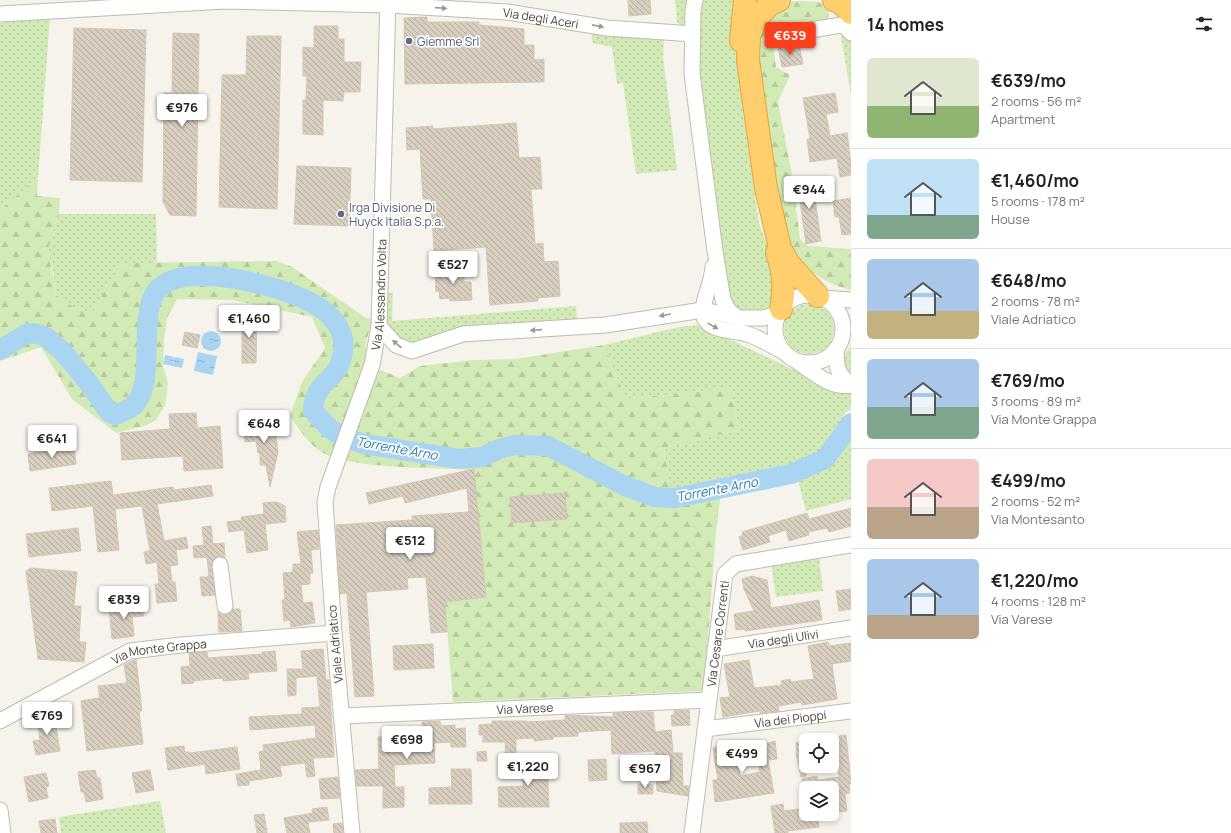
<!DOCTYPE html>
<html lang="en">
<head>
<meta charset="utf-8">
<style>
	:root { --surface:#fff; --page:#f2f2f2; --text:#222; --muted:#767676; --line:#e0e0e0; --accent:#fc3f1d }
	body { margin:0; font-family:Manrope,sans-serif; background:var(--page); color:var(--text); height:100vh; display:flex; flex-direction:column; font-size:15px; white-space:nowrap }
	* { box-sizing:border-box; margin:0 }
	p { font-size:13px; color:var(--muted) }
	.icon { flex:none; width:22px; height:22px; fill:none; stroke:currentColor; stroke-width:2; stroke-linecap:round; stroke-linejoin:round }
	.map { position:relative; flex:1; overflow:hidden }
	.details { display:flex; flex-direction:column; background:var(--surface); width:380px }
	.details>* { flex:none }
	.buttons { position:absolute; left:799px; top:733px; display:grid; gap:8px }
	.buttons a { display:grid; place-items:center; width:40px; height:40px; border-radius:6px; background:var(--surface); box-shadow:0 2px 6px #0003; font-size:20px }
	.price { position:absolute; translate:-50% -34px; padding:0 9px; border-radius:4px; background:#fff; color:#222; font-size:13px; line-height:26px; filter:drop-shadow(0 1px 2px #0008) }
	.price::after { content:''; position:absolute; left:50%; top:24px; width:12px; height:9px; margin-left:-6px; background:inherit; clip-path:polygon(0 0,100% 0,50% 100%) }
	.price.selected { background:var(--accent); color:#fff }
	ul { padding:0; list-style:none }
	li { display:flex; align-items:center; gap:12px; height:100px; padding:0 16px }
	li+li { border-top:1px solid var(--line) }
	li span { display:grid; place-items:center; flex:none; width:112px; height:80px; border-radius:6px; color:#555 }
	li>.icon { margin-inline-start:auto }
	span .icon { width:48px; height:48px; fill:#fffc; stroke-width:1 }
	li b { font-size:17px }
	h2 { display:flex; justify-content:space-between; align-items:center; height:48px; padding:0 16px; font-size:17px }
	main { display:flex; flex:1; min-height:0 }
	.map>svg:first-child { display:block }
	.grass { fill:url(#grass-dots) }
	.forest { fill:url(#forest-firs) }
	.water { fill:url(#water-ripples) }
	.lines { fill:none; stroke-linecap:round; stroke-linejoin:round }
	.river { stroke:#a9d4f2; stroke-width:20 }
	.building { fill:url(#building-back-hatch); stroke:#d3c7b4 }
	.minor-casing { stroke:#c2bbae; stroke-width:17 }
	.highway-casing { stroke:#e0a43c; stroke-width:24 }
	.minor { stroke:#fff; stroke-width:15 }
	.highway { stroke:#ffcf6e; stroke-width:22 }
	.oneway { fill:#9c9892 }
	.service-dot { fill:#5c6f8a; stroke:#fff; stroke-width:1.5 }
	.labels { text-anchor:middle; dominant-baseline:central; stroke-width:3.5; stroke-linejoin:round; paint-order:stroke }
	.street-label { font-size:12px; fill:#4b4439; stroke:#fff }
	.service-label { font-size:12px; fill:#4e5e75; stroke:#fff; text-anchor:start }
	.water-label { font-size:13px; font-style:italic; fill:#2e7ab2; stroke:#fff }
</style>
</head>
<body>
<main>
<div class="map">
<svg width="851" height="833" viewBox="0 0 851 833">
	<defs>
		<pattern id="grass-dots" width="8" height="8" patternUnits="userSpaceOnUse"><rect width="8" height="8" fill="#d2eab5"/><path d="M2 2h.1M6 6h.1" fill="none" stroke="#b6ca9c" stroke-width="1.8" stroke-linecap="round"/></pattern>
		<pattern id="forest-firs" width="22" height="20" patternUnits="userSpaceOnUse"><rect width="22" height="20" fill="#d2eab5"/><path d="M5 1l3.5 6h-7zM16 11l3.5 6h-7z" fill="#b6ca9c"/></pattern>
		<pattern id="water-ripples" width="26" height="14" patternUnits="userSpaceOnUse"><rect width="26" height="14" fill="#a9d4f2"/><path d="M2 4q2-2 4 0t4 0M15 11q2-2 4 0t4 0" fill="none" stroke="#8caec5"/></pattern>
		<pattern id="building-back-hatch" width="6" height="6" patternUnits="userSpaceOnUse"><rect width="6" height="6" fill="#d8cfc1"/><path d="M-1 5l2 2M0 0l6 6M5-1l2 2" fill="none" stroke="#b1aa9e"/></pattern>
	</defs>
	<rect width="100%" height="100%" fill="#f6f3ec"/>
	<path class="grass" d="M 675,0 L 688,0 L 685,24 L 681,26 L 677,22 Z
		M 701,0 L 740,0 L 736,45 L 743,112 L 759,223 L 779,277 L 772,306 C 752,320 741,318 729,297 L 698,61 Z
		M 50,17 L 38,178 L 0,210 L 0,23 Z
		M 591,32 L 664,37 L 663,56 L 677,170 L 636,174 L 623,83 L 617,84 L 612,47 L 593,43 Z
		M 847,35 L 851,42 L 851,95 L 841,36 Z
		M 59,214 L 156,214 L 157,263 L 122,264 L 103,293 L 93,313 L 73,307 L 56,295 L 53,272 L 48,249 Z
		M 393,292 L 392,321 L 576,306 L 577,321 L 409,345 C 384,337 386,316 387,294 Z
		M784 329a25 25 0 1 1 50 0a25 25 0 1 1-50 0Z
		M 699,325 L 839,391 L 851,390 L 851,409 L 845,413 L 829,443 L 814,455 L 784,470 L 671,492 L 664,448 L 739,430 L 730,388 L 626,399 L 604,345 L 679,327 Z
		M 851,346 L 851,375 L 847,374 L 840,359 Z
		M 851,430 L 851,499 L 806,511 L 798,481 L 832,462 Z
		M 819,555 L 823,591 L 776,597 L 771,562 Z
		M 160,801 L 166,833 L 61,833 L 59,817 Z"/>
	<path class="forest" d="M 802,1 L 817,2 L 829,5 L 828,20 L 784,23 L 775,30 L 773,44 L 776,67 L 790,75 L 778,102 L 791,170 L 800,239 L 808,246 L 851,249 L 851,290 C 817,282 799,264 782,233 L 753,60 L 760,21 L 787,2 Z
		M 38,178 L 37,196 L 60,198 L 59,214 L 48,249 L 56,295 L 73,307 L 93,313 L 103,293 L 122,263 L 277,261 L 292,267 L 366,318 L 372,319 L 365,347 L 378,369 L 400,378 L 420,366 L 474,360 L 516,359 L 604,345 L 626,399 L 730,388 L 739,430 L 664,448 L 673,503 L 721,493 L 716,531 L 704,691 L 453,702 L 445,602 L 486,597 L 474,470 C 439,468 345,469 320,451 C 307,442 299,429 290,416 L 302,382 L 325,348 L 312,317 L 233,300 L 177,299 L 167,318 L 164,339 L 163,366 L 168,383 L 165,405 L 156,420 L 147,425 L 116,433 L 72,399 L 41,347 L 0,361 L 0,210 Z"/>
	<path class="water" d="M201 341a10 10 0 1 1 20 0a10 10 0 1 1-20 0Z
		M 198,352 L 217,356 L 213,375 L 194,371 Z
		M 165,355 L 174,357 L 172,365 L 175,357 L 184,359 L 182,368 L 163,364 Z"/>
	<g class="lines">
		<path class="river" d="M 0,350 L 28,333 L 38,334 L 46,337 L 63,352 L 88,382 L 109,412 L 115,415 C 122,412 132,409 136,403 C 155,380 139,319 155,293 C 178,257 280,286 310,302 C 331,312 349,332 342,357 C 341,360 340,365 338,368 C 326,385 314,387 313,411 L 330,429 L 343,437 L 364,444 L 459,459 L 482,457 L 499,449 L 515,445 L 548,446 L 625,486 L 655,497 L 675,498 L 791,474 L 825,459 L 851,423"/>
	</g>
	<path class="building" d="M 628,0 L 650,0 L 651,14 L 629,16 Z
		M 427,17 L 427,22 L 479,22 L 479,25 L 524,29 L 524,45 L 534,45 L 534,60 L 544,59 L 544,82 L 405,84 L 404,18 Z
		M 314,26 L 338,26 L 338,39 L 344,39 L 344,62 L 361,62 L 360,92 L 344,92 L 343,101 L 323,100 L 323,135 L 303,134 L 303,100 L 306,100 L 307,76 L 303,76 L 303,47 L 314,48 Z
		M 74,28 L 146,30 L 142,182 L 70,180 Z
		M 173,33 L 199,34 L 196,216 L 170,215 L 163,202 L 164,93 L 172,93 Z
		M 247,36 L 281,36 L 277,209 L 219,207 L 222,75 L 246,75 Z
		M 799,44 L 803,64 L 782,67 L 778,47 Z
		M 835,93 L 838,112 L 826,114 L 830,136 L 847,133 L 851,163 L 851,175 L 840,177 L 837,158 L 810,162 L 807,139 L 810,139 L 803,98 Z
		M 516,123 L 519,158 L 540,157 L 542,189 L 531,189 L 535,244 L 543,243 L 544,262 L 558,261 L 560,296 L 538,298 L 538,301 L 490,305 L 486,247 L 434,251 L 431,199 L 423,199 L 420,149 L 407,150 L 406,128 L 433,126 L 433,129 Z
		M 297,166 L 351,168 L 349,226 L 294,224 Z
		M 812,177 L 821,241 L 806,244 L 797,179 Z
		M 851,198 L 851,234 L 842,235 L 839,217 L 835,217 L 833,201 Z
		M 464,268 L 464,282 L 471,282 L 472,300 L 450,301 L 450,298 L 440,299 L 439,291 L 436,292 L 435,270 Z
		M 242,316 L 257,316 L 256,363 L 242,363 Z
		M 185,332 L 200,335 L 197,348 L 182,345 Z
		M 196,413 L 197,428 L 220,426 L 223,468 L 184,471 L 183,456 L 122,460 L 120,433 L 170,429 L 169,414 Z
		M 274,422 L 278,452 L 270,487 L 266,465 L 260,465 L 260,453 L 258,453 L 256,441 L 245,442 L 244,424 Z
		M 74,447 L 76,464 L 30,471 L 28,454 Z
		M 474,469 L 486,597 L 445,602 L 447,632 L 431,633 L 426,577 L 407,578 L 408,589 L 366,592 L 374,696 L 355,697 L 347,593 L 340,594 L 336,525 L 412,520 L 412,516 L 469,512 L 467,488 L 405,503 L 403,496 L 369,504 L 366,493 Z
		M 111,481 L 113,495 L 173,487 L 174,490 L 211,485 L 213,496 L 157,504 L 164,541 L 186,537 L 188,548 L 176,550 L 178,565 L 170,566 L 172,582 L 175,582 L 177,601 L 157,603 L 155,584 L 159,584 L 157,562 L 146,564 L 144,552 L 150,551 L 142,506 L 115,509 L 119,550 L 98,552 L 93,506 L 52,511 L 49,488 Z
		M 565,493 L 567,519 L 512,523 L 510,497 Z
		M 277,502 L 285,506 L 286,522 L 265,524 L 268,550 L 247,553 L 244,530 L 229,532 L 227,522 L 242,520 L 241,517 L 264,514 L 263,503 Z
		M 851,508 L 851,526 L 829,532 L 827,528 L 808,532 L 809,535 L 789,541 L 786,530 L 768,536 L 770,542 L 743,550 L 739,537 L 743,535 L 742,532 L 807,513 L 809,519 Z
		M 211,526 L 213,544 L 224,543 L 225,558 L 219,556 L 212,562 L 215,595 L 202,596 L 200,577 L 209,577 L 207,557 L 194,558 L 193,546 L 204,545 L 202,527 Z
		M 78,528 L 81,551 L 29,557 L 26,534 Z
		M 318,530 L 319,549 L 311,550 L 313,573 L 310,573 L 310,584 L 301,585 L 303,603 L 312,602 L 315,623 L 291,627 L 290,620 L 284,621 L 282,600 L 285,600 L 283,573 L 293,572 L 293,564 L 301,564 L 297,532 Z
		M 31,568 L 77,572 L 74,606 L 81,606 L 79,642 L 86,642 L 84,662 L 38,659 L 26,571 Z
		M 752,576 L 767,580 L 771,608 L 819,600 L 822,620 L 745,631 L 745,629 L 736,630 L 734,614 L 754,611 L 744,589 L 742,579 Z
		M 851,589 L 851,609 L 839,611 L 836,591 Z
		M 143,604 L 144,616 L 132,617 L 134,636 L 112,639 L 109,608 Z
		M 233,609 L 240,609 L 242,631 L 219,632 L 218,611 L 226,615 Z
		M 828,642 L 829,646 L 851,643 L 851,661 L 832,664 L 837,699 L 802,705 L 801,702 L 778,706 L 779,711 L 760,713 L 760,711 L 723,717 L 720,698 L 730,697 L 724,664 L 749,660 L 754,688 L 782,685 L 781,681 L 790,679 L 791,682 L 814,679 L 808,646 Z
		M 433,644 L 434,668 L 394,670 L 393,646 Z
		M 323,649 L 326,680 L 329,680 L 334,757 L 313,758 L 315,776 L 307,777 L 305,763 L 280,766 L 282,776 L 249,781 L 249,785 L 238,786 L 236,774 L 261,770 L 259,752 L 264,751 L 263,745 L 316,738 L 315,725 L 250,730 L 249,717 L 302,714 L 302,708 L 320,707 L 317,676 L 296,678 L 296,695 L 288,696 L 287,669 L 303,669 L 301,651 Z
		M 275,651 L 277,671 L 248,673 L 249,679 L 223,681 L 223,678 L 193,681 L 194,683 L 182,684 L 181,667 L 190,666 L 189,653 L 207,652 L 208,658 L 263,654 L 262,652 Z
		M 136,659 L 142,711 L 139,711 L 143,744 L 87,751 L 81,701 L 100,698 L 98,686 L 127,683 L 124,665 Z
		M 689,710 L 690,725 L 672,726 L 671,715 L 674,715 L 674,711 Z
		M 630,712 L 653,712 L 655,732 L 671,730 L 673,753 L 682,753 L 683,786 L 689,786 L 688,796 L 657,791 L 655,751 L 612,754 L 611,730 L 578,732 L 578,736 L 553,737 L 553,739 L 534,741 L 534,738 L 516,739 L 516,759 L 506,760 L 505,742 L 483,742 L 483,735 L 479,735 L 479,725 L 492,724 L 492,721 L 527,721 L 527,722 L 565,720 L 565,715 L 613,717 L 613,713 Z
		M 54,715 L 60,751 L 36,755 L 33,741 L 40,740 L 37,718 Z
		M 440,721 L 441,726 L 455,725 L 455,729 L 465,728 L 466,747 L 451,747 L 451,742 L 434,743 L 435,763 L 394,765 L 395,787 L 404,787 L 404,807 L 383,808 L 383,786 L 357,786 L 355,770 L 379,769 L 378,737 L 390,737 L 390,753 L 423,752 L 422,722 Z
		M 846,735 L 851,783 L 849,785 L 850,793 L 845,794 L 847,811 L 832,813 L 832,788 L 800,788 L 800,783 L 802,783 L 802,779 L 817,776 L 818,780 L 839,777 L 834,737 Z
		M 775,741 L 777,759 L 768,760 L 774,793 L 715,802 L 713,780 L 718,780 L 713,748 L 727,746 L 728,750 L 736,749 L 740,776 L 760,772 L 757,746 Z
		M 806,742 L 806,776 L 801,777 L 796,753 L 797,753 L 796,743 Z
		M 184,746 L 185,752 L 189,752 L 189,753 L 237,747 L 240,769 L 206,774 L 205,764 L 168,770 L 165,748 Z
		M 486,751 L 487,761 L 477,761 L 477,752 Z
		M 547,758 L 549,807 L 499,807 L 498,787 L 523,786 L 522,759 Z
		M 606,759 L 607,780 L 589,781 L 588,760 Z
		M 451,769 L 471,769 L 472,804 L 429,804 L 429,788 L 452,787 Z
		M 95,770 L 97,778 L 100,778 L 103,799 L 86,802 L 84,792 L 81,792 L 78,772 Z
		M 150,770 L 154,790 L 136,793 L 132,773 Z
		M 46,773 L 49,786 L 46,787 L 48,798 L 29,802 L 24,777 Z
		M 338,777 L 340,798 L 321,799 L 319,779 Z
		M 638,784 L 653,785 L 653,794 L 638,794 Z
		M 783,804 L 784,811 L 806,808 L 806,814 L 817,814 L 819,827 L 787,831 L 788,833 L 775,833 L 771,806 Z
		M 327,807 L 329,820 L 308,822 L 310,833 L 287,833 L 284,818 L 313,813 L 312,809 Z
		M 264,814 L 267,833 L 257,833 L 254,815 Z
		M 55,819 L 57,833 L 41,833 L 39,821 Z
		M 647,822 L 648,833 L 620,833 L 620,823 Z
		M 342,823 L 343,833 L 334,833 L 333,824 Z"/>
	<g class="lines">
		<g class="minor-casing">
			<g id="minor">
				<path d="M 695,0 L 693,11 L 692,74 L 715,251 L 723,300 L 729,311 L 738,318 L 763,318 L 778,314"/>
				<path id="s1" d="M 0,14 L 226,1 L 388,5 L 507,12 L 607,28 L 693,34"/>
				<path d="M 793,33 L 841,25 L 846,27 L 851,33"/>
				<path d="M 713,267 C 712,282 704,297 703,310 C 703,333 732,329 747,334 C 760,338 772,346 784,352"/>
				<circle cx="809" cy="329" r="34"/>
				<path d="M 823,298 L 851,300"/>
				<path d="M 379,326 L 396,345 L 412,351 L 463,334 L 605,325 L 703,310 L 733,316"/>
				<path d="M 836,349 C 836,366 837,375 851,385"/>
				<path d="M 798,362 C 814,373 832,389 851,385"/>
				<path d="M 220,565 L 225,606"/>
				<path id="s2" d="M 715,649 L 851,628"/>
				<path id="s3" d="M 341,716 L 709,700"/>
				<path id="s4" d="M 0,721 L 130,651 L 181,645 L 334,633"/>
				<path id="s5" d="M 705,729 L 851,711"/>
				<path d="M 0,810 L 3,833"/>
				<path id="s6" d="M 352,833 L 334,633 L 325,502 L 328,487 L 372,365 L 379,326 L 388,0"/>
				<path id="s7" d="M 692,833 L 725,574 L 736,564 L 851,545"/>
			</g>
		</g>
		<g class="highway-casing">
			<path id="highway" d="M 779,0 L 769,5 L 757,18 L 749,35 L 748,60 L 766,188 L 780,248 L 789,264 L 818,296
				M 834,0 L 840,2 L 851,13
				M 741,41 L 745,0
				M 777,253 C 784,273 785,288 781,309"/>
		</g>
		<use href="#minor" class="minor"/>
		<use href="#highway" class="highway"/>
	</g>
	<defs><path id="oneway-solid" d="M-6-.8H1V-3.2L6.5 0L1 3.2V.8H-6Z"/></defs>
	<g class="oneway">
		<use href="#oneway-solid" transform="translate(441 8) rotate(4)"/>
		<use href="#oneway-solid" transform="translate(598 26) rotate(11)"/>
		<use href="#oneway-solid" transform="translate(665 315) rotate(170)"/>
		<use href="#oneway-solid" transform="translate(713 326) rotate(29)"/>
		<use href="#oneway-solid" transform="translate(536 330) rotate(176)"/>
		<use href="#oneway-solid" transform="translate(397 344) rotate(-140)"/>
	</g>
	<g class="service-dot">
		<circle cx="409" cy="41" r="4"/>
		<circle cx="341" cy="214" r="4"/>
	</g>
	<g class="labels">
		<g class="street-label">
			<text stroke="none"><textPath href="#s1" startOffset="542">Via degli Aceri</textPath></text>
			<text stroke="none"><textPath href="#s6" startOffset="548">Via Alessandro Volta</textPath></text>
			<text stroke="none"><textPath href="#s7" startOffset="201">Via Cesare Correnti</textPath></text>
			<text stroke="none"><textPath href="#s2" startOffset="69">Via degli Ulivi</textPath></text>
			<text transform="translate(335 644) rotate(-95)">Viale Adriatico</text>
			<text stroke="none"><textPath href="#s4" startOffset="176">Via Monte Grappa</textPath></text>
			<text stroke="none"><textPath href="#s3" startOffset="184">Via Varese</textPath></text>
			<text stroke="none"><textPath href="#s5" startOffset="86">Via dei Pioppi</textPath></text>
		</g>
		<g class="service-label">
			<text x="417" y="41">Giemme Srl</text>
			<text x="349" y="207">Irga Divisione Di<tspan x="349" dy="14">Huyck Italia S.p.a.</tspan></text>
		</g>
		<g class="water-label">
			<text transform="translate(397 448) rotate(10)">Torrente Arno</text>
			<text transform="translate(717 489) rotate(-11)">Torrente Arno</text>
		</g>
	</g>
</svg>
<div class="buttons">
<a><svg class="icon" aria-label="locate" viewBox="0 0 24 24"><circle cx="12" cy="12" r="6"/><path d="M12 2v4M12 18v4M2 12h4M18 12h4"/></svg></a>
<a><svg class="icon" aria-label="layers" viewBox="0 0 24 24"><path d="M12 4l9 5-9 5-9-5zM3 14l9 5 9-5"/></svg></a>
</div>
<b class="price selected" style="left:790px;top:56px">€639</b>
<b class="price" style="left:182px;top:128px">€976</b>
<b class="price" style="left:809px;top:210px">€944</b>
<b class="price" style="left:453px;top:285px">€527</b>
<b class="price" style="left:249px;top:339px">€1,460</b>
<b class="price" style="left:264px;top:444px">€648</b>
<b class="price" style="left:52px;top:459px">€641</b>
<b class="price" style="left:410px;top:561px">€512</b>
<b class="price" style="left:124px;top:620px">€839</b>
<b class="price" style="left:47px;top:736px">€769</b>
<b class="price" style="left:407px;top:760px">€698</b>
<b class="price" style="left:742px;top:774px">€499</b>
<b class="price" style="left:528px;top:787px">€1,220</b>
<b class="price" style="left:645px;top:789px">€967</b>
</div>
<section class="details">
<h2>14 homes<svg class="icon" aria-label="filters" viewBox="0 0 24 24"><path d="M4 7h16M4 17h16"/><circle cx="9" cy="7" r="2"/><circle cx="15" cy="17" r="2"/></svg></h2>
<ul>
<li><span style="background:linear-gradient(#dfe7d0 60%,#8fb573 0)"><svg class="icon" aria-label="home" viewBox="0 0 24 24"><path d="M3 11l9-7 9 7M6 9v11h12V9"/></svg></span><div><b>€639/mo</b><p>2 rooms · 56 m²</p><p>Apartment</p></div></li>
<li><span style="background:linear-gradient(#bfe0f5 70%,#7fa58c 0)"><svg class="icon" aria-label="home" viewBox="0 0 24 24"><path d="M3 11l9-7 9 7M6 9v11h12V9"/></svg></span><div><b>€1,460/mo</b><p>5 rooms · 178 m²</p><p>House</p></div></li>
<li><span style="background:linear-gradient(#a9c7e8 65%,#c2b280 0)"><svg class="icon" aria-label="home" viewBox="0 0 24 24"><path d="M3 11l9-7 9 7M6 9v11h12V9"/></svg></span><div><b>€648/mo</b><p>2 rooms · 78 m²</p><p>Viale Adriatico</p></div></li>
<li><span style="background:linear-gradient(#a9c7e8 60%,#7fa58c 0)"><svg class="icon" aria-label="home" viewBox="0 0 24 24"><path d="M3 11l9-7 9 7M6 9v11h12V9"/></svg></span><div><b>€769/mo</b><p>3 rooms · 89 m²</p><p>Via Monte Grappa</p></div></li>
<li><span style="background:linear-gradient(#f6c9c9 60%,#b9a48a 0)"><svg class="icon" aria-label="home" viewBox="0 0 24 24"><path d="M3 11l9-7 9 7M6 9v11h12V9"/></svg></span><div><b>€499/mo</b><p>2 rooms · 52 m²</p><p>Via Montesanto</p></div></li>
<li><span style="background:linear-gradient(#a9c7e8 70%,#b9a48a 0)"><svg class="icon" aria-label="home" viewBox="0 0 24 24"><path d="M3 11l9-7 9 7M6 9v11h12V9"/></svg></span><div><b>€1,220/mo</b><p>4 rooms · 128 m²</p><p>Via Varese</p></div></li>
</ul>
</section>
</main>
</body>
</html>
